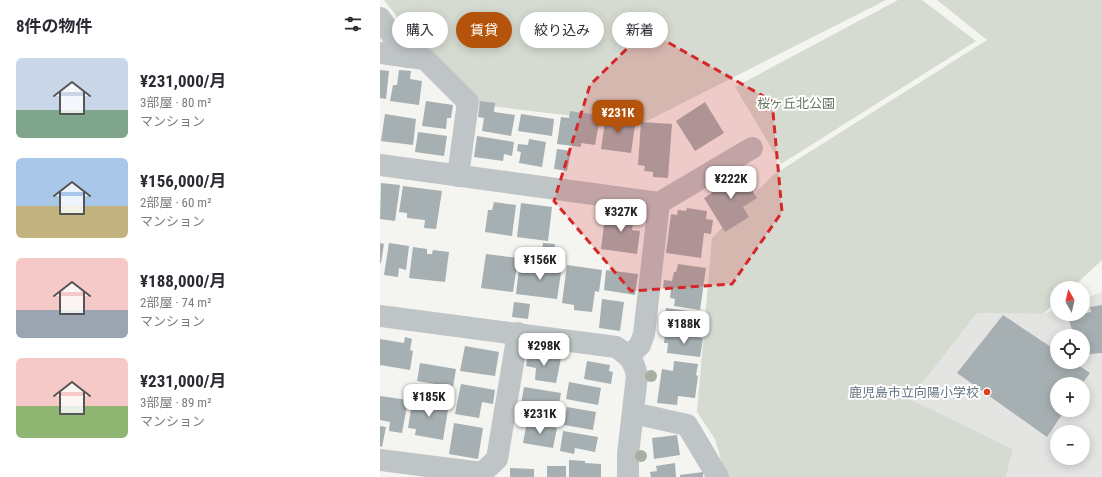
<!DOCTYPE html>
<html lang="ja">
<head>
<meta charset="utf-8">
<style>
	:root { --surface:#fff; --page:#f2f2f3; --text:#2b2b33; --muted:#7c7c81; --accent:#b45309 }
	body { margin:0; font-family:"Roboto Condensed","Noto Sans JP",sans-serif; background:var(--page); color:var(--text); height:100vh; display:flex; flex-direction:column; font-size:15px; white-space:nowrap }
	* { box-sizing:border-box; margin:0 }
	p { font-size:13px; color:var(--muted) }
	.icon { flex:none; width:22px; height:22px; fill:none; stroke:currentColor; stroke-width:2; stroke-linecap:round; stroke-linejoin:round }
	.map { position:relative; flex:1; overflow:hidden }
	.drawer { display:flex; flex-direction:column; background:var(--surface); width:380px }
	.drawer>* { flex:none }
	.banner { position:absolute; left:12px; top:12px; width:380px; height:36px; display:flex; gap:8px }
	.needle { width:26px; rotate:352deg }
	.buttons { position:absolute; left:670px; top:281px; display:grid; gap:8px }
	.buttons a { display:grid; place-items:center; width:40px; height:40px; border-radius:50%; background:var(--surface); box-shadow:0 2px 10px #0003; font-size:20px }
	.price { position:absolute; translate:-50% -34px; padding:0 9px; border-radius:8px; background:#fff; color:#222; font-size:13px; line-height:26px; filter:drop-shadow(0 1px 2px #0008) }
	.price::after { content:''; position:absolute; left:50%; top:24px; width:12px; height:9px; margin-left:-6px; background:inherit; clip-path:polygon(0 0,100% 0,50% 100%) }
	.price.on { background:var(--accent); color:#fff }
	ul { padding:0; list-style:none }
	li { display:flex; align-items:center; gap:12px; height:100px; padding:0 16px }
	li span { display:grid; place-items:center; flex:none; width:112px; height:80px; border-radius:6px; color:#555 }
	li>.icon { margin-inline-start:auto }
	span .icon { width:48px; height:48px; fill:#fffc; stroke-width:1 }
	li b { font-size:17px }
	h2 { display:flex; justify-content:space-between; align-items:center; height:48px; padding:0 16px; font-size:17px }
	.chip { padding:0 14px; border-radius:18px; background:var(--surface); box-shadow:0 2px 10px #0003; font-size:14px; line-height:36px }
	.chip.on { background:var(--accent); color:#fff }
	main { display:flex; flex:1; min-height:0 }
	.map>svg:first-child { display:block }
	.built { fill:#e4e5e3; fill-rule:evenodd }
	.green { fill:#d6dbd1 }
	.building { fill:#a6afb2 }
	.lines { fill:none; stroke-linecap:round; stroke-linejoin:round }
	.minor { stroke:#bfc4c6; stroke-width:22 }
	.tree { fill:#a8b0a2 }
	.marked { fill:#d62828; fill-opacity:0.2; stroke:#d62828; stroke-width:3; stroke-dasharray:8 5; stroke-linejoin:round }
	.poi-dot { fill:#de3e26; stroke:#fff; stroke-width:1.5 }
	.labels { text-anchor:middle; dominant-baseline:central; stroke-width:4; stroke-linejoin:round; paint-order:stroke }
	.park-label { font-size:13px; fill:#697862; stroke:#fff }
	.poi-label { font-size:13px; fill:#647680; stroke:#fff; text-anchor:end }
</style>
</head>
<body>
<main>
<section class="drawer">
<h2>8件の物件<svg class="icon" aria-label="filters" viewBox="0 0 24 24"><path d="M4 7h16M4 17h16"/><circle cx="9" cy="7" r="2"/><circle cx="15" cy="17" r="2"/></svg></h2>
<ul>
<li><span style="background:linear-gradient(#c9d6e8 65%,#7fa58c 0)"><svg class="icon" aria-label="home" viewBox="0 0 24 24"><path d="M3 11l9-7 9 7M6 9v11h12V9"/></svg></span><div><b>¥231,000/月</b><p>3部屋 · 80 m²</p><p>マンション</p></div></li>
<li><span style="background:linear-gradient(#a9c7e8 60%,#c2b280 0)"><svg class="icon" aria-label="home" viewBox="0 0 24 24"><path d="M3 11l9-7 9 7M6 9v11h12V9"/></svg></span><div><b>¥156,000/月</b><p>2部屋 · 60 m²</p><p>マンション</p></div></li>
<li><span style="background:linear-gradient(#f6c9c9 65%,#9aa5b1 0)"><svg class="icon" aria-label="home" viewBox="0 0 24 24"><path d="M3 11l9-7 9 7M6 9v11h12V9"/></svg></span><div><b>¥188,000/月</b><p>2部屋 · 74 m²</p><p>マンション</p></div></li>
<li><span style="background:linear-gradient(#f6c9c9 60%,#8fb573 0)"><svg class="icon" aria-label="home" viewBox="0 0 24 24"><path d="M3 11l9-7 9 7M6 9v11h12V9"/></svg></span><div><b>¥231,000/月</b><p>3部屋 · 89 m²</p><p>マンション</p></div></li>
</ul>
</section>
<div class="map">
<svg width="722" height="477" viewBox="0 0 722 477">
	<rect width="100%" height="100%" fill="#f4f4f0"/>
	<path class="built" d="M 722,292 L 722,477 L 626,477 L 633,449 L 530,399 L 597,313 L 663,314 L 677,309 L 677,314 L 703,314 L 703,299 ZM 677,336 L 703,336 L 703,362 L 677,362 ZM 677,384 L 703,384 L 703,410 L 677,410 ZM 677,432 L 703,432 L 703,458 L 677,458 Z"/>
	<path class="green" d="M 4,0 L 506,0 L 261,124 L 85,103 Z
		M 518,0 L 542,0 L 596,41 L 401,164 L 355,87 Z
		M 557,0 L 722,0 L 722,260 L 692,288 L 677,288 L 677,301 L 663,314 L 597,313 L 530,399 L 633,449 L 626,477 L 346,477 L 335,439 L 317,412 L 332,238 L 393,175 L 607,40 Z"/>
	<path class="building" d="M 0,70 L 9,71 L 6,99 L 0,98 Z
		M 19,70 L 31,71 L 30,79 L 42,81 L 39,105 L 10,101 L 13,85 L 17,85 Z
		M 46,101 L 73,105 L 71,118 L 67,118 L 66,129 L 42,126 Z
		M 100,101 L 115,103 L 114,112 L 135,115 L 131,136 L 102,131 L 104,118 L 98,117 Z
		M 325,102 L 344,133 L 315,151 L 296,121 Z
		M 190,111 L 217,115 L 216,122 L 219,123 L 215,145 L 201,143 L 201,147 L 177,144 L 181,117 L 189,118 Z
		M 5,114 L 36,119 L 33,145 L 1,141 Z
		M 141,114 L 174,119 L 172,136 L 138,131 Z
		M 226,115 L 256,119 L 251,153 L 221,149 Z
		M 261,122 L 292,124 L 288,178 L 273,177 L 273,172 L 264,171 L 265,166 L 258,165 Z
		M 38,132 L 67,136 L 64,156 L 35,152 Z
		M 97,136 L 134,142 L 132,156 L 124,154 L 123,161 L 94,157 Z
		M 149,139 L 166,142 L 162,167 L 139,163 L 141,152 L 137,151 L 138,144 L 148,145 Z
		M 177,149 L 191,151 L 187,171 L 174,169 Z
		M 359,170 L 377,198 L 363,207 L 369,217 L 345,232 L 324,198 L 332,193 L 329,189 Z
		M 1,183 L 20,185 L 15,221 L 0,219 Z
		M 23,186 L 62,191 L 56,229 L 44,228 L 45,220 L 27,218 L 27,213 L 19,212 Z
		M 114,202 L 136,205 L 132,236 L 105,232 L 108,210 L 112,210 Z
		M 141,203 L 172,207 L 168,241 L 137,237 Z
		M 241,208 L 255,210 L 252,230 L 260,231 L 257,254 L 221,249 L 225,217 L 239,218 Z
		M 307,208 L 327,211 L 326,219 L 333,220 L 331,234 L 324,233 L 321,258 L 286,253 L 291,214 L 297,215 L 298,210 L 306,211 Z
		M 0,243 L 4,244 L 1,263 L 0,263 Z
		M 9,243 L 29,246 L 26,270 L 19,268 L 18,277 L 4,275 Z
		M 163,243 L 175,244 L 173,260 L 161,259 Z
		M 33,247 L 47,249 L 47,254 L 52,254 L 53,250 L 69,252 L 65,282 L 29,278 Z
		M 106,254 L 138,258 L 133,292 L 101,288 Z
		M 150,262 L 182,266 L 177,299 L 136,294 L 139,269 L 149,270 Z
		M 298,264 L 326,268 L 320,310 L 294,306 L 295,299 L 290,298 L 291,289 L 283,288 L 284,280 L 292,281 L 294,272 L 296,272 Z
		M 187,265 L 222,270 L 219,292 L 215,291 L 212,312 L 194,310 L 194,305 L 182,303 Z
		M 226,270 L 258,274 L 255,295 L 224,290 Z
		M 222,299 L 244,302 L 240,331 L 219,328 Z
		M 134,302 L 150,304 L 148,319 L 132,317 Z
		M 722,305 L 722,353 L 710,354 L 703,360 L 703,336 L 694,336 L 688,317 L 711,312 L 710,307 Z
		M 286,308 L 324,313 L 320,336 L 294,332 L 295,322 L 284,321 Z
		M 623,315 L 677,351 L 677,362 L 701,362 L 698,365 L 710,373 L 702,384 L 677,384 L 677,410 L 685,410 L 667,437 L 577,373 Z
		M 285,333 L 323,338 L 320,357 L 287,353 L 288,343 L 284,343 Z
		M 25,337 L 32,339 L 30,350 L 33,351 L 30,370 L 0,365 L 0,339 L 24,343 Z
		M 85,346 L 119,352 L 115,376 L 80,371 Z
		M 148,352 L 181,358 L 176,383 L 155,380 L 156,368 L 146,366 Z
		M 207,361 L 230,365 L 229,371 L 233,372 L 231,384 L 204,379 Z
		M 294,361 L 318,364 L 316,375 L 318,376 L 315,398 L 298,396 L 297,405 L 277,403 L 282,369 L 293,371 Z
		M 40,363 L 76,369 L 73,387 L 37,381 Z
		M 189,382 L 221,388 L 218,405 L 186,399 Z
		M 81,384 L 115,390 L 113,404 L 102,402 L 99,418 L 75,414 Z
		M 144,387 L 181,393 L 177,416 L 158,413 L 159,407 L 141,404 Z
		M 0,396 L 28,400 L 22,433 L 9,431 L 10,422 L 0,420 Z
		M 33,397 L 69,404 L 63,440 L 35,435 L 36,429 L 28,428 Z
		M 187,407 L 216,412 L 213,430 L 184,425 Z
		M 147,422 L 177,428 L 173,448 L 143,443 Z
		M 74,423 L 103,428 L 98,459 L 69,454 Z
		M 0,426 L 6,427 L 2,447 L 0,446 Z
		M 183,431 L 218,437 L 215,452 L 195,448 L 194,454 L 180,451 Z
		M 297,435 L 300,455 L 274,459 L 272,438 Z
		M 189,460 L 205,461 L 205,463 L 221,464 L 221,477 L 189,477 Z
		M 295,463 L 296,477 L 271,477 L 270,472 L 277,471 L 276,466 Z
		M 167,466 L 186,466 L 186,477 L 167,477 Z
		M 130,468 L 154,469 L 154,477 L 130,477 Z
		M 323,472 L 323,477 L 300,477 L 300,475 Z"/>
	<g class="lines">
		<path class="minor" d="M 0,18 L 27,57
			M 0,53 L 45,59 L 88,102 L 78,176
			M 0,165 L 279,203 L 372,148
			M 0,316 L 236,347 C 249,356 254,360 257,376 L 248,454 L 248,477
			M 249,356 L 260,345 L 264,334 L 279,203
			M 253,413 L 307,425 L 338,477
			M 0,460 L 102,473 L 102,477
			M 102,473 L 117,459 L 138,333"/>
	</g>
	<g class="tree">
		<circle cx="271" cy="376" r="6"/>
		<circle cx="261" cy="456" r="6"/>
	</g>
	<path class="marked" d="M 266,30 L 392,101 L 402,212 L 352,284 L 251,291 L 174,201 L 210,85 Z"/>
	<circle class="poi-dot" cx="607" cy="392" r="4"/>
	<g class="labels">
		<g class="park-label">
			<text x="416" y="103">桜ヶ丘北公園</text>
		</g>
		<g class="poi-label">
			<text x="599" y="392">鹿児島市立向陽小学校</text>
		</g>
	</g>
</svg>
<div class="buttons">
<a><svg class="needle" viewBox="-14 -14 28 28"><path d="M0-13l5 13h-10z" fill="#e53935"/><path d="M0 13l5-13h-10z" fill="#7c7c81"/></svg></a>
<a><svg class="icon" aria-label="locate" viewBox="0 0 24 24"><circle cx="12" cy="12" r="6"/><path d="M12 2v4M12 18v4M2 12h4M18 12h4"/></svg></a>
<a>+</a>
<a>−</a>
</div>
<b class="price on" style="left:238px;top:134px">¥231K</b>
<b class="price" style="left:351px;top:200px">¥222K</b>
<b class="price" style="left:241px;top:233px">¥327K</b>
<b class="price" style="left:160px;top:281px">¥156K</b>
<b class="price" style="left:304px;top:345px">¥188K</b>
<b class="price" style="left:164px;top:367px">¥298K</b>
<b class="price" style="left:49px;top:418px">¥185K</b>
<b class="price" style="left:160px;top:435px">¥231K</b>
<div class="banner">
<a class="chip">購入</a>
<a class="chip on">賃貸</a>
<a class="chip">絞り込み</a>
<a class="chip">新着</a>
</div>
</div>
</main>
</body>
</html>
